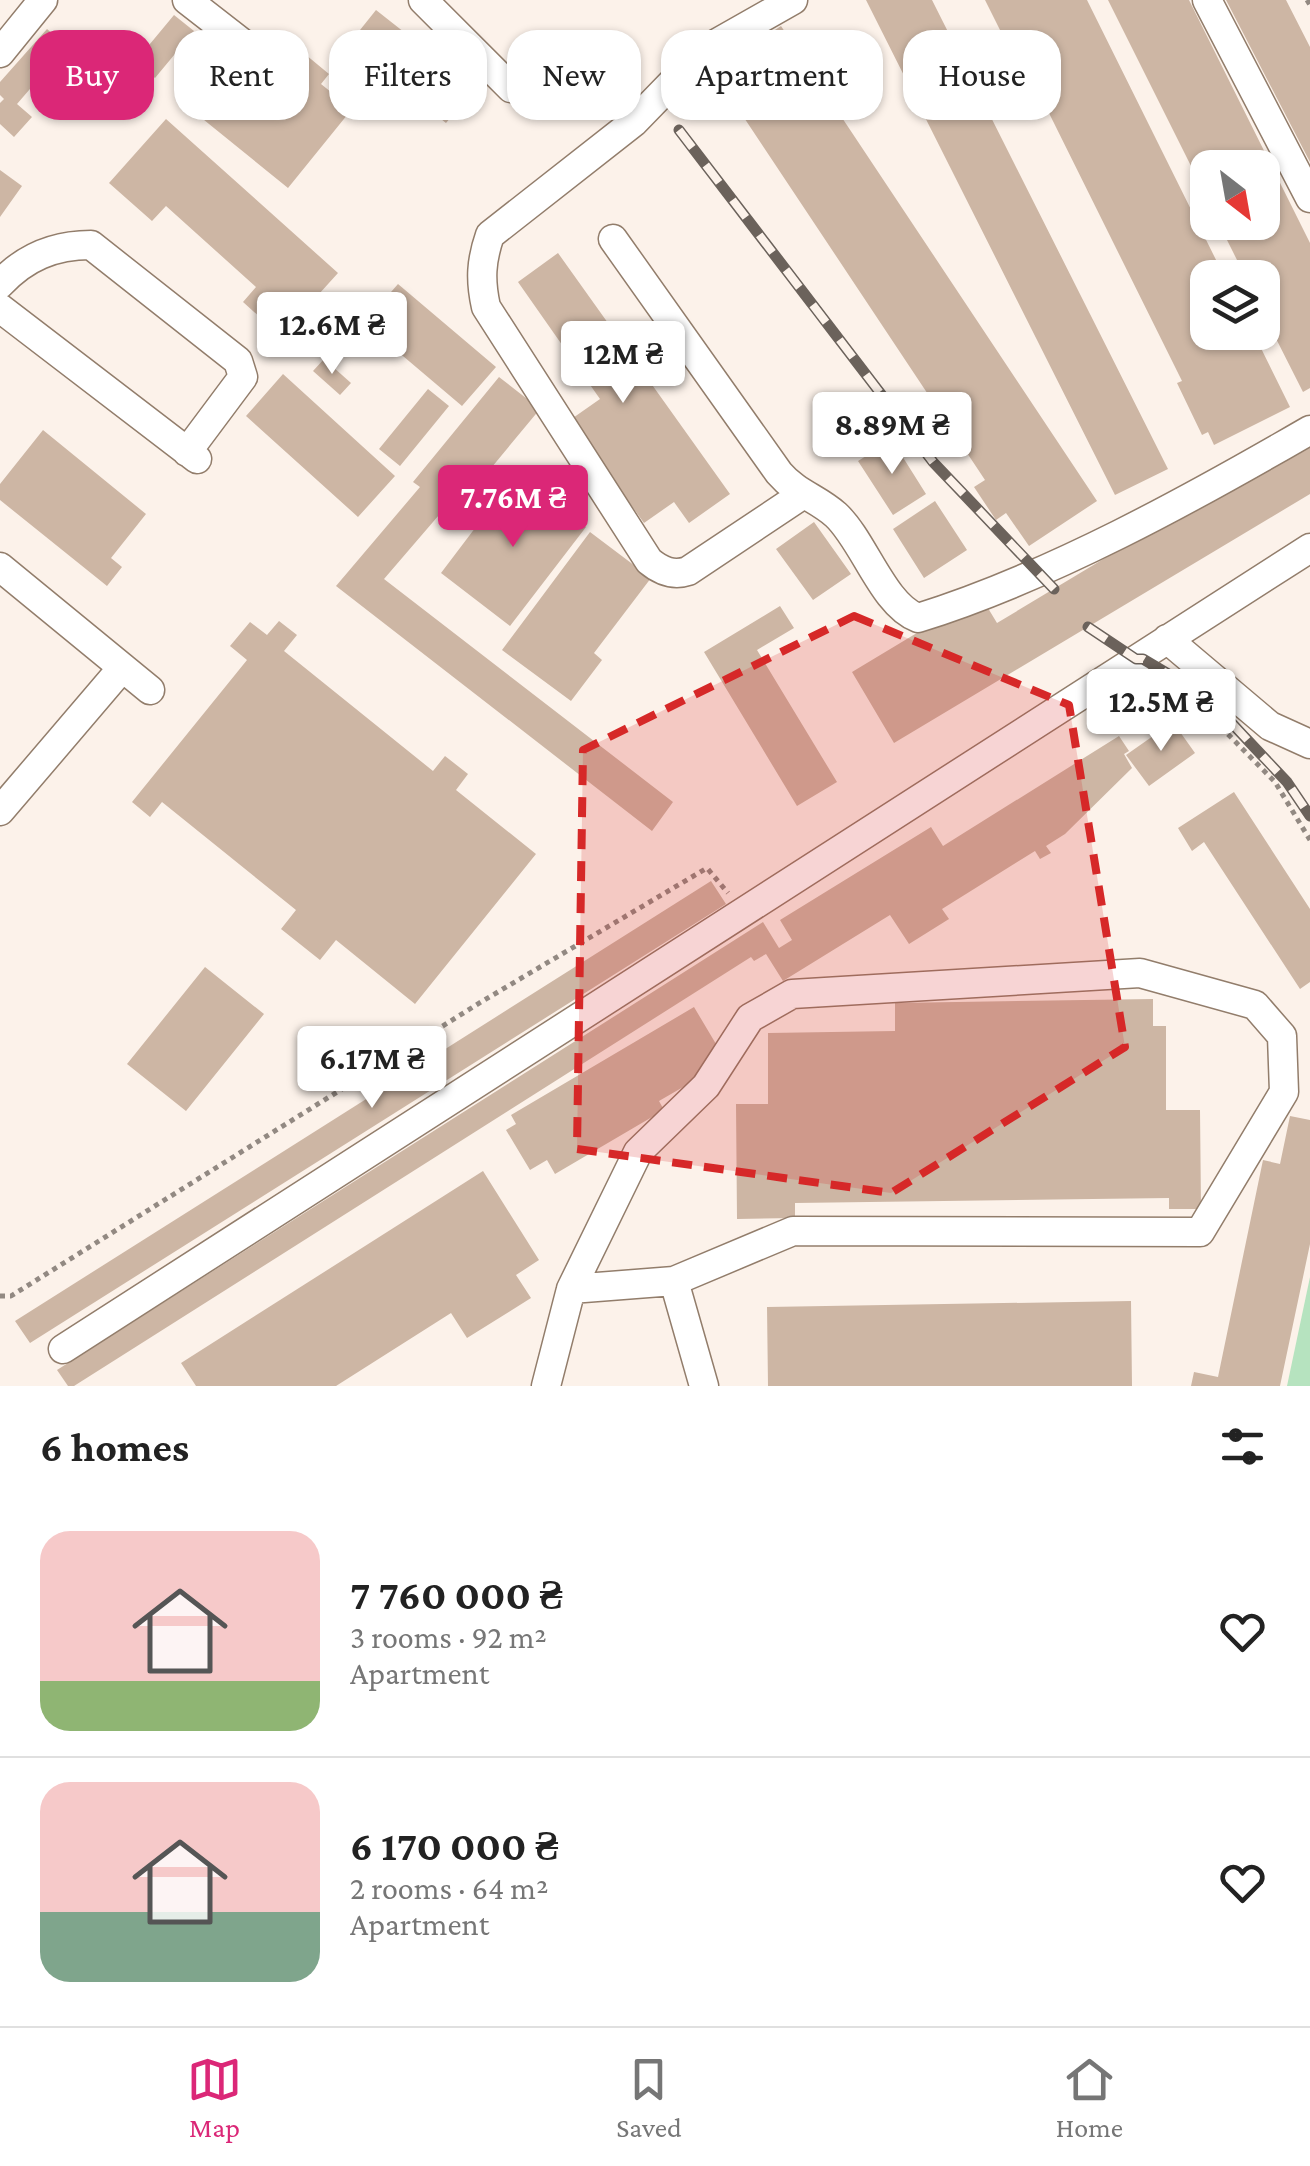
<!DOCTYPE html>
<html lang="en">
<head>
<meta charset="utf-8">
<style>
	:root { --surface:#fff; --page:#f2f2f2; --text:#222; --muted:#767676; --line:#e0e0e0; --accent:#db2777 }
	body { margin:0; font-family:"Crimson Pro",serif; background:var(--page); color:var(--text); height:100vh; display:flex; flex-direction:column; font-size:38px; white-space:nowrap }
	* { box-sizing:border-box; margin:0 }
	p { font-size:32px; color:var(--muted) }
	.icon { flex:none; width:55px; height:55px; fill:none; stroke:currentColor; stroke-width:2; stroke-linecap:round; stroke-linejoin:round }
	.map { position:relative; height:1386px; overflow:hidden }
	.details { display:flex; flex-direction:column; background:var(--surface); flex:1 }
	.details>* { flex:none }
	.banner { position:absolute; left:30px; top:30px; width:1250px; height:90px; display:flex; gap:20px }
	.needle { width:65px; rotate:149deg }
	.fabs { position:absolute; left:1190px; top:150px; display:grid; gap:20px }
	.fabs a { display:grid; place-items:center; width:90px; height:90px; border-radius:20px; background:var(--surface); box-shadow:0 2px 8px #0004; font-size:50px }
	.price { position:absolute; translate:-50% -85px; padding:0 22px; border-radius:10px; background:#fff; color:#222; font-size:32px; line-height:65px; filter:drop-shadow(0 2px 5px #0008) }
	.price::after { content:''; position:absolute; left:50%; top:60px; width:30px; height:22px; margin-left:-15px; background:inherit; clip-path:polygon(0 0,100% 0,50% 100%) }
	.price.on { background:var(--accent); color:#fff }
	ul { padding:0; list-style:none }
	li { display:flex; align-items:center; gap:30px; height:250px; padding:0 40px }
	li+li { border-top:2px solid var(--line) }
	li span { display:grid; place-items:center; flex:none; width:280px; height:200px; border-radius:30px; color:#555 }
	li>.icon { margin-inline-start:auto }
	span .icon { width:120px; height:120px; fill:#fffc; stroke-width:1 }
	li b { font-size:42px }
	h2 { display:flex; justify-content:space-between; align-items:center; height:120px; padding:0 40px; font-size:42px }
	.pill { padding:0 35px; border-radius:30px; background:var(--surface); box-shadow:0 2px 8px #0004; font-size:35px; line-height:90px }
	.pill.on { background:var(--accent); color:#fff }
	.menu { display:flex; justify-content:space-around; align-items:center; height:140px; border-top:2px solid var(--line); background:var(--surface); font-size:28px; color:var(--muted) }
	.menu a { display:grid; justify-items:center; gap:5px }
	.menu .on { color:var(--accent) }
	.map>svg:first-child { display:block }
	.green { fill:#b6e3bf }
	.building { fill:#cdb6a4 }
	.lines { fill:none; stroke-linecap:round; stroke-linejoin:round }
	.minor-casing { stroke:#927d6b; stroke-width:31 }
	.path { stroke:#928982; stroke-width:5; stroke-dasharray:5 5; stroke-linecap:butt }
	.minor { stroke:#fff; stroke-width:28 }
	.rail-casing { stroke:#6b625b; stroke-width:11 }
	.rail { stroke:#fcf2ea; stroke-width:8; stroke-dasharray:22; stroke-linecap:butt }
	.marked { fill:#d62828; fill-opacity:0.2; stroke:#d62828; stroke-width:8; stroke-dasharray:20 12; stroke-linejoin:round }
</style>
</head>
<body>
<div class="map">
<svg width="1310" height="1386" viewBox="0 0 1310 1386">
	<rect width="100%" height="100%" fill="#fcf2ea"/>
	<path class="green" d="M 1310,1277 L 1310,1386 L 1287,1386 Z"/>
	<path class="building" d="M 866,0 L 932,0 L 1168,469 L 1115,495 Z
		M 985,0 L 1087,0 L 1225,278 L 1208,278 L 1208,332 L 1253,332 L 1290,407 L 1214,445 L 1208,432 L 1202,435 L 1177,383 L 1182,381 L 1044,103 L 1038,106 Z
		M 1108,0 L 1189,0 L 1310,243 L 1310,388 L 1303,392 L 1262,311 L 1262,278 L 1246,278 L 1218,222 L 1262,222 L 1262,168 L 1208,168 L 1208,200 Z
		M 1226,0 L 1286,0 L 1310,47 L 1310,162 Z
		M 376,10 L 475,88 L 446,123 L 348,45 Z
		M 174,15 L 194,31 L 155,78 L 135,62 Z
		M 781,26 L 1097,501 L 1029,546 L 1006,513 L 996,520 L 974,487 L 985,480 L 713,71 Z
		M 47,29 L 67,46 L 17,104 L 32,117 L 14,137 L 0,124 L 0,103 L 4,99 L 0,95 L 0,82 Z
		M 271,42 L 292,60 L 300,50 L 329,74 L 321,84 L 352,109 L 288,188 L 188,107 L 205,85 L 240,113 L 267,81 L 250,67 Z
		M 166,119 L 338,273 L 281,336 L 243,302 L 256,287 L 166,206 L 152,221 L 109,183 Z
		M 0,170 L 22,186 L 0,217 Z
		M 558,253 L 730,494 L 689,523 L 674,502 L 644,523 L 570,420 L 600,399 L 518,282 Z
		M 398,284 L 496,367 L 462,406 L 364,323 Z
		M 324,359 L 351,383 L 340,395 L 313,371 Z
		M 283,374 L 395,476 L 358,517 L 246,416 Z
		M 499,377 L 540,409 L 453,514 L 445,508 L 384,579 L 673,802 L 652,831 L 336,586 L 420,487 L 413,482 Z
		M 428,389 L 449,406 L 400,466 L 379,449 Z
		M 43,430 L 146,514 L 111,558 L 122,567 L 107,586 L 0,500 L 0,484 Z
		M 1310,435 L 1310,494 L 894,743 L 852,672 L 980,595 L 997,623 Z
		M 892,440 L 926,494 L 893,515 L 858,461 Z
		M 516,474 L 586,527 L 510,626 L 441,573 Z
		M 935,501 L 967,550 L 924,578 L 893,529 Z
		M 814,522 L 851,574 L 813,600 L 776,549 Z
		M 590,532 L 651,578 L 594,653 L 602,660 L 571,701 L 502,650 Z
		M 780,606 L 794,628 L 757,650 L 837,782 L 797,806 L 704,652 Z
		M 279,621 L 297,635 L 284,651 L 433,771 L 445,756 L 468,774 L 456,790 L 536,854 L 415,1004 L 336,940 L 320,960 L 281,929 L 296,910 L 162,802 L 150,817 L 132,802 L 247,660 L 230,646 L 250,622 L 267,635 Z
		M 1173,722 L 1195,753 L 1149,786 L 1126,755 Z
		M 1119,736 L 1129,751 L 1124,754 L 1132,768 L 1065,834 L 1046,846 L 1051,853 L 1040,859 L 1035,851 L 942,909 L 949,919 L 909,944 L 890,915 L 783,981 L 766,954 L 754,961 L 751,957 L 74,1386 L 68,1386 L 57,1370 L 763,922 L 779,948 L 792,940 L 780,920 L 931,827 L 943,846 Z
		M 1234,792 L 1310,909 L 1310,982 L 1300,989 L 1204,842 L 1192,851 L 1178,828 Z
		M 711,881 L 726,904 L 30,1343 L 15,1321 Z
		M 205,967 L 264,1014 L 186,1111 L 127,1064 Z
		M 1153,999 L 1153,1026 L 1166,1026 L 1166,1110 L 1200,1110 L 1201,1209 L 1169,1209 L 1169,1198 L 795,1203 L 795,1218 L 737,1219 L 736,1104 L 768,1104 L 768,1033 L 895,1031 L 895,1003 Z
		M 694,1007 L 719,1049 L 709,1072 L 659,1101 L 664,1110 L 555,1174 L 547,1160 L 530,1170 L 506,1130 L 516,1124 L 511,1115 Z
		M 1290,1116 L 1310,1120 L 1310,1244 L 1280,1386 L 1191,1386 L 1194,1372 L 1218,1377 L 1263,1160 L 1280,1164 Z
		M 483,1171 L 539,1260 L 516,1275 L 531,1298 L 467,1338 L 451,1313 L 336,1386 L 196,1386 L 181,1363 Z
		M 1131,1301 L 1132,1386 L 768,1386 L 767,1307 Z"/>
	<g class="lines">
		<g class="minor-casing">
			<path id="minor" d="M 187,0 L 241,42
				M 423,0 L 511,88
				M 793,0 L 703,51 L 634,122 L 490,235 C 481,261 480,280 486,307 L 649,561 C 661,571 673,576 688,571 L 802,495
				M 1207,0 L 1310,198
				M 0,53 L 43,0
				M 613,239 L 779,473 C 797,494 817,498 836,515 C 864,541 883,605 918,618 C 1050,577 1191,499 1310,430
				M 0,284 C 25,257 54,245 91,245 L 238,361 L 243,377 L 187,452
				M 0,308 L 197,459
				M 0,567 L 150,690
				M 1167,639 L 1270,726 L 1310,744
				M 0,811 L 122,668
				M 674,1281 L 704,1386
				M 63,1349 L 1310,548
				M 546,1386 L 571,1289 L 638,1152 L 706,1086 L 750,1018 L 792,994 L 1140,973 L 1255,1005 L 1282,1036 L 1284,1092 L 1200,1232 L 793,1231 L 674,1281 L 571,1289"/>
		</g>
		<path class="path" d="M 1307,0 L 1310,5
			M 1158,678 L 1210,716 L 1275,782 L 1310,840
			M 0,1296 L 11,1296 L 481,1002 L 707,868 L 728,893"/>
		<use href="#minor" class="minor"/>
		<g class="rail-casing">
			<path id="rail" d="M 679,130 L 933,462 L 1054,589
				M 1088,627 L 1136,659 L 1143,659 L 1207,697 L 1287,782 L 1310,816"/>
		</g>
		<use href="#rail" class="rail"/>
	</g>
	<path class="marked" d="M 854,616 L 1069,705 L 1125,1047 L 891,1193 L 577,1149 L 583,750 Z"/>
</svg>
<div class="fabs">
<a><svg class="needle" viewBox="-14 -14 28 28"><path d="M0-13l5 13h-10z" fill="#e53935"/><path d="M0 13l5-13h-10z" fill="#767676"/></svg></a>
<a><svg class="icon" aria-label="layers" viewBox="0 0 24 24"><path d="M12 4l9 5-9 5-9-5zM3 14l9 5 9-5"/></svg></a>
</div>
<b class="price" style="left:332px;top:377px">12.6M ₴</b>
<b class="price" style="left:623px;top:406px">12M ₴</b>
<b class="price" style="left:892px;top:477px">8.89M ₴</b>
<b class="price on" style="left:513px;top:550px">7.76M ₴</b>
<b class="price" style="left:1161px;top:754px">12.5M ₴</b>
<b class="price" style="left:372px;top:1111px">6.17M ₴</b>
<div class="banner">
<a class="pill on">Buy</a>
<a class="pill">Rent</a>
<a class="pill">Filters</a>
<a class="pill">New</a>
<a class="pill">Apartment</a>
<a class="pill">House</a>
</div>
</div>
<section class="details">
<h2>6 homes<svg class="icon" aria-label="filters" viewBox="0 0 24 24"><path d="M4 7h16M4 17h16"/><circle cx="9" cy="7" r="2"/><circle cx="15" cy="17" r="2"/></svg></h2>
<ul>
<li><span style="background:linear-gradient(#f6c9c9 75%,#8fb573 0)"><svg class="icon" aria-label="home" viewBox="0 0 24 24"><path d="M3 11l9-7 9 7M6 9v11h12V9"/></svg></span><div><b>7 760 000 ₴</b><p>3 rooms · 92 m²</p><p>Apartment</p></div><svg class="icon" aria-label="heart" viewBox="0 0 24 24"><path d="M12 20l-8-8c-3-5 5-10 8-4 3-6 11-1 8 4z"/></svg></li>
<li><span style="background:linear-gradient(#f6c9c9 65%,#7fa58c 0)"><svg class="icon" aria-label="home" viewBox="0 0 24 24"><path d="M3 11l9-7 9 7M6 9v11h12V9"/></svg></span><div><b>6 170 000 ₴</b><p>2 rooms · 64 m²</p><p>Apartment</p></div><svg class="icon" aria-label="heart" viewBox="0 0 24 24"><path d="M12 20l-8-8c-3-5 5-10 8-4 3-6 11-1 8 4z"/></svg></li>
</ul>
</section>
<nav class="menu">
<a class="on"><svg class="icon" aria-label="map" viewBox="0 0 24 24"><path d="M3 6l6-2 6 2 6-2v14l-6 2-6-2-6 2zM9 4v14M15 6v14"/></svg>Map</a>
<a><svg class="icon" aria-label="saved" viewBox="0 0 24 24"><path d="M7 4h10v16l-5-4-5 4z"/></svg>Saved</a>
<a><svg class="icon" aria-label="home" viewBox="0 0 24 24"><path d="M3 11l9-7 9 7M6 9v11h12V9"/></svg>Home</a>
</nav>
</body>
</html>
